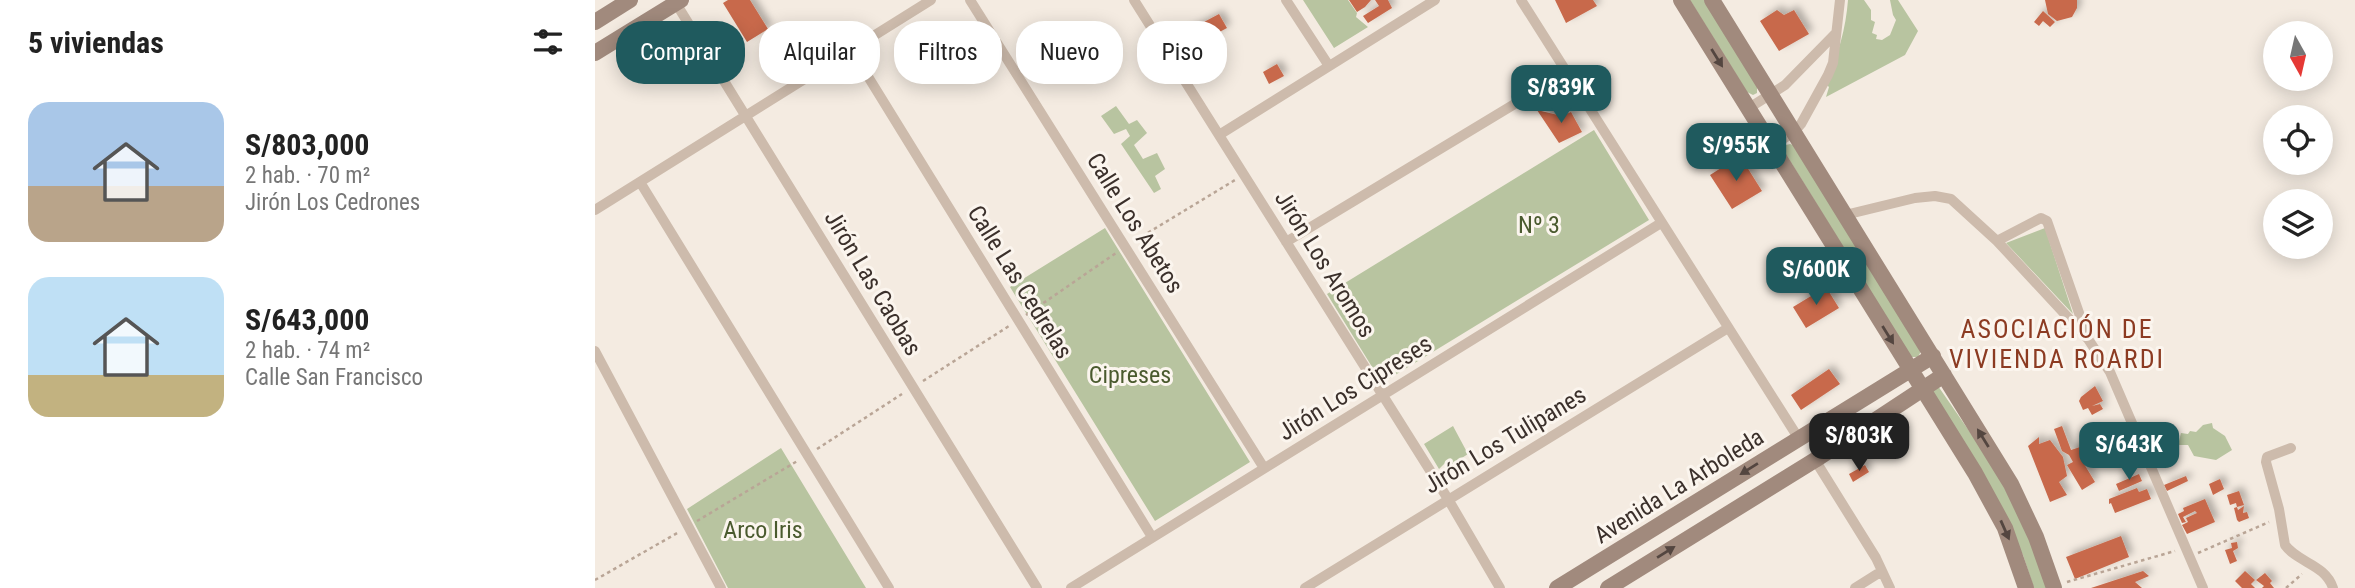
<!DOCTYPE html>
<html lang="es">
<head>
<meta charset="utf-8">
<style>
	:root { --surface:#fff; --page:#f6f6f6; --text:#222; --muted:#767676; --accent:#1f5a5e }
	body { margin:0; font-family:"Roboto Condensed",sans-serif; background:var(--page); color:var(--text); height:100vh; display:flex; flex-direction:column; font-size:26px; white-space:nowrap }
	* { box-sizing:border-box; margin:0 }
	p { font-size:23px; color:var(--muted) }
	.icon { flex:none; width:38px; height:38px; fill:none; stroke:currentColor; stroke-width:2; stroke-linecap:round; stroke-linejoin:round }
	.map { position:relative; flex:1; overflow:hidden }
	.sheet { display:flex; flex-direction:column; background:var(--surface); width:595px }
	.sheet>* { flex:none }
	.banner { position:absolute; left:21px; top:21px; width:665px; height:63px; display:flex; gap:14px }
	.needle { width:46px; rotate:172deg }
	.controls { position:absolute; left:1668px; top:21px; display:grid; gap:14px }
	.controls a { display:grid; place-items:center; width:70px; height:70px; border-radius:50%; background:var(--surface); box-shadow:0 4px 18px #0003; font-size:35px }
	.price { position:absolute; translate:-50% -60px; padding:0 16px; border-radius:14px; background:var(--accent); color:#fff; font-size:23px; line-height:46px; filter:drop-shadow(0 2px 4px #0008) }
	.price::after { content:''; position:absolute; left:50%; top:42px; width:21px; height:16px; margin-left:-10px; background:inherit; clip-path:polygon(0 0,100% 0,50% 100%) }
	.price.on { background:#222; color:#fff }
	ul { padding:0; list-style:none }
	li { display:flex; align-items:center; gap:21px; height:175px; padding:0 28px }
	li span { display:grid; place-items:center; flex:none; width:196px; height:140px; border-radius:21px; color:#555 }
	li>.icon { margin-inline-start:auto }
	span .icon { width:84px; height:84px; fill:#fffc; stroke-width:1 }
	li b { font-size:30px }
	h2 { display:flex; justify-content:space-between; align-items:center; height:84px; padding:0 28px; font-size:30px }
	.tag { padding:0 24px; border-radius:28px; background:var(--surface); box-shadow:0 4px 18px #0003; font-size:24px; line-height:63px }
	.tag.on { background:var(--accent); color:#fff }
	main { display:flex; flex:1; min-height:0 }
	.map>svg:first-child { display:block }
	.green { fill:#b8c4a0 }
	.building { fill:#c8694b; filter:url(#shadow) }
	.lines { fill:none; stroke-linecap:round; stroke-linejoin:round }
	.path { stroke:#b9a596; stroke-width:2.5; stroke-dasharray:3.5 3.5; stroke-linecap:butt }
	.street { stroke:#cdbbac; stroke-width:10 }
	.secondary { stroke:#a18a7d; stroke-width:16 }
	.oneway { fill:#544640 }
	.labels { text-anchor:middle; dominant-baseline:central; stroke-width:6; stroke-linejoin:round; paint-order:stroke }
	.street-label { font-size:24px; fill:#3b302b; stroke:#fbf5ee }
	.park-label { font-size:24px; fill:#4a5a2e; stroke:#fbf5ee }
	.neighbourhood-label { font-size:26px; letter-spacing:2px; fill:#8c3b22; stroke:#fbf5ee }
</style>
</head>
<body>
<main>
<section class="sheet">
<h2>5 viviendas<svg class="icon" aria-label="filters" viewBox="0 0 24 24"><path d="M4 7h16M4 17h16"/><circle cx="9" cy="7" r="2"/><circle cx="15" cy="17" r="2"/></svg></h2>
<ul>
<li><span style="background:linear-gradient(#a9c7e8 60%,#b9a48a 0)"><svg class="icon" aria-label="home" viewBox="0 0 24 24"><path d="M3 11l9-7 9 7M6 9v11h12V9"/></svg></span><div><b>S/803,000</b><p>2 hab. · 70 m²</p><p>Jirón Los Cedrones</p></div></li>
<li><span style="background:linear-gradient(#bfe0f5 70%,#c2b280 0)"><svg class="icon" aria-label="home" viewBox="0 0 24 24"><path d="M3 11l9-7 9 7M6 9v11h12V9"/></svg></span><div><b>S/643,000</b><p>2 hab. · 74 m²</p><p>Calle San Francisco</p></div></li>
</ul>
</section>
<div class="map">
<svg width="1760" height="588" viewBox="0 0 1760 588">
	<defs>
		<filter id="shadow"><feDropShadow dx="4.5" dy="-4.5" stdDeviation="3.5" flood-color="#0004"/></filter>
	</defs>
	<rect width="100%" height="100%" fill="#f4ebe1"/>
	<path class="green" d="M 708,0 L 753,0 L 762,13 L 761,17 L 773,27 L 739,48 Z
		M 1095,0 L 1109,0 L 1162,86 L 1162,93 L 1158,95 L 1152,92 Z
		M 1253,0 L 1269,0 L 1276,10 L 1276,20 L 1280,22 L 1277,33 L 1282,35 L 1281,39 L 1287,40 L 1295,35 L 1301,20 L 1298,15 L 1295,0 L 1303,0 L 1323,31 L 1310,55 L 1231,97 L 1234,87 L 1229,82 C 1243,59 1251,27 1253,0 Z
		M 521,106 L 534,124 L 542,120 L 552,133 L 539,145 L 548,159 L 562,153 L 570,169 L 560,176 L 566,189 L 559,193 L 526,144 L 535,136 L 531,129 L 519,134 L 506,116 Z
		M 999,130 L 1054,220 L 787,383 L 732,294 Z
		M 1195,144 L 1198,145 L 1326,351 L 1323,357 L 1316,357 L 1189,151 L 1191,145 Z
		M 510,228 L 655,462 L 560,521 L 415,287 Z
		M 1450,228 L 1478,314 L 1411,243 Z
		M 1343,386 L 1399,467 L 1435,538 L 1453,588 L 1439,588 L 1428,555 L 1338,394 L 1337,388 Z
		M 1617,423 L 1618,428 L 1630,436 L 1637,450 L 1621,460 L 1599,456 L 1593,445 L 1583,445 L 1586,433 L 1593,434 L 1595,431 L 1601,432 L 1608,425 Z
		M 858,426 L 873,454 L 856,465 L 850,463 L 844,469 L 829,444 Z
		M 186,448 L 271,588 L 133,588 L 92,509 Z"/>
	<path class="building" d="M 133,0 L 155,0 L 173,29 L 152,42 L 128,3 Z
		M 754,0 L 776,0 L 770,7 L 762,12 Z
		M 780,0 L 793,0 L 797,8 L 773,23 L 768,16 L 784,6 Z
		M 960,0 L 998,0 L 1002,6 L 971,23 Z
		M 1450,0 L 1482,0 L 1482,8 L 1477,17 L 1462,21 L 1453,14 Z
		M 1182,10 L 1189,15 L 1199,10 L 1214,34 L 1184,51 L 1165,21 Z
		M 1448,11 L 1460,22 L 1455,27 L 1448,21 L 1444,26 L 1439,22 Z
		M 624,14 L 632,28 L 600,45 L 592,31 Z
		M 682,64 L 689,76 L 674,84 L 668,72 Z
		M 942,110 L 967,116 L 976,112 L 987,132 L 964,143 Z
		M 1145,156 L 1167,191 L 1137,209 L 1115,175 Z
		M 1231,287 L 1244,308 L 1211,328 L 1198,307 Z
		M 1234,369 L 1245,384 L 1206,410 L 1196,395 Z
		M 1500,386 L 1508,401 L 1497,406 L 1505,404 L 1508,409 L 1497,415 L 1493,408 L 1488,410 L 1484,401 L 1486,397 Z
		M 1467,426 L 1476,450 L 1488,446 L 1486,439 L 1492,437 L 1497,452 L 1486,459 L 1500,482 L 1487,490 L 1472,465 L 1478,462 L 1474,455 L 1467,451 L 1459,429 Z
		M 1444,437 L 1444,444 L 1455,440 L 1468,457 L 1472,476 L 1464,482 L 1472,495 L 1455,502 L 1433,446 Z
		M 1533,449 L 1540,464 L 1528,469 L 1521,457 Z
		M 1270,465 L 1274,472 L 1258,482 L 1254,474 Z
		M 1544,474 L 1547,481 L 1524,491 L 1521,484 Z
		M 1591,476 L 1593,481 L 1572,491 L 1569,485 Z
		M 1625,479 L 1629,489 L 1618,495 L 1614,484 Z
		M 1542,488 L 1544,492 L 1552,489 L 1556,499 L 1520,513 L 1516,503 L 1514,504 L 1514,499 Z
		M 1644,491 L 1649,505 L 1642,507 L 1641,503 L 1635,505 L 1632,495 Z
		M 1610,499 L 1620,522 L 1592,534 L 1587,525 L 1593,522 L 1591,518 L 1602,513 L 1600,511 L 1588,517 L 1591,522 L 1587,523 L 1583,514 L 1589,511 L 1588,508 Z
		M 1649,506 L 1648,513 L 1652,512 L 1654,518 L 1644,522 L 1642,520 L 1639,508 L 1642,507 L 1643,510 Z
		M 1526,536 L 1534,557 L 1480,579 L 1471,557 Z
		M 1642,542 L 1643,548 L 1638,551 L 1642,561 L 1635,564 L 1630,550 L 1637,548 L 1636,543 Z
		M 1548,571 L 1554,576 L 1540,582 L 1547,588 L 1496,588 Z
		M 1650,571 L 1660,580 L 1656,584 L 1660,588 L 1647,588 L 1640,581 Z
		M 1670,573 L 1677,581 L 1675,583 L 1679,588 L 1667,588 L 1669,586 L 1661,580 Z"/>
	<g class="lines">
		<path class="path" d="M 541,240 L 640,180
			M 431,315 L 521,253
			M 328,381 L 414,326
			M 222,449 L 307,394
			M 102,521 L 204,460
			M 1603,553 L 1674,522
			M 0,580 L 84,532
			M 1472,582 L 1580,551
			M 1691,588 L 1707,574"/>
		<path class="street" d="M 79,0 L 442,588
			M 375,0 L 669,468
			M 539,0 L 853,499 L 905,588
			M 691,0 L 734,66
			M 926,0 L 1204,439
			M 256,49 L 557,537
			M 1154,108 L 1190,85 L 1241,33
			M 624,135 L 840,0
			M 1177,146 L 1199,132 L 1206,124 L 1233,75 L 1238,63 L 1245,0
			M 45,182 L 294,588
			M 0,210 L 336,0
			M 1250,215 L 1320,198 L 1340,196 L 1356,199 L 1402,241 L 1493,339 L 1515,372 L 1608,588
			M 1402,241 L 1446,218 L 1452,221 L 1491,333
			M 691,242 L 971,73
			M 0,351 L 126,588
			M 1696,448 L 1672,457 L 1671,462 L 1684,509 L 1690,545 C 1703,563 1730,564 1738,588
			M 1220,460 L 1281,558 L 1295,588
			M 476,588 L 1066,223
			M 710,588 L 1133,328
			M 1260,588 L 1287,571"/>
		<path class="secondary" d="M 1086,0 L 1380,473 L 1410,528 L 1431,588
			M 1117,0 L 1416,484 L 1441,537 L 1459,588
			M 0,22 L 35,0
			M 0,53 L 86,0
			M 962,588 L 1338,356
			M 1013,588 L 1220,460 L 1349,375"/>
	</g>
	<defs><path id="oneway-solid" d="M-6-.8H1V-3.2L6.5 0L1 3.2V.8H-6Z" transform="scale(1.75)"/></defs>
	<g class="oneway">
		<use href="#oneway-solid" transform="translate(1122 58) rotate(58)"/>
		<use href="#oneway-solid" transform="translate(1293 335) rotate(58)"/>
		<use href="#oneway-solid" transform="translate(1388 438) rotate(-122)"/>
		<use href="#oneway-solid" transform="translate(1154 469) rotate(148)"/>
		<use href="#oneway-solid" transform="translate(1410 530) rotate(66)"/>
		<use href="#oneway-solid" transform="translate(1071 552) rotate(-32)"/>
	</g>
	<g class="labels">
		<g class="street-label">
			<text transform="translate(540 223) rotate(58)">Calle Los Abetos</text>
			<text transform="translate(730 264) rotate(58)">Jirón Los Aromos</text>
			<text transform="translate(425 282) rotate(58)">Calle Las Cedrelas</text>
			<text transform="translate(278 283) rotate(59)">Jirón Las Caobas</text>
			<text transform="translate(760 388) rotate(-32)">Jirón Los Cipreses</text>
			<text transform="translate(910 440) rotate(-31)">Jirón Los Tulipanes</text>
			<text transform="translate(1084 486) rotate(-32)">Avenida La Arboleda</text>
		</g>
		<g class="park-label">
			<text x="944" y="225">Nº 3</text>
			<text x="535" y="375">Cipreses</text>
			<text x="168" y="530">Arco Iris</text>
		</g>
		<g class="neighbourhood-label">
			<text x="1462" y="329">ASOCIACIÓN DE<tspan x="1462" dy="30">VIVIENDA ROARDI</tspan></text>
		</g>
	</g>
</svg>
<div class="controls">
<a><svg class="needle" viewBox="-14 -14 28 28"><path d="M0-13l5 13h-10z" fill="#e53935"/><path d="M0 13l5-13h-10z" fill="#767676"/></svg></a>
<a><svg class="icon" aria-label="locate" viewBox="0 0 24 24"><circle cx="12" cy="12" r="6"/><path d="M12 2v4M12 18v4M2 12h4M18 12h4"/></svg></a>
<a><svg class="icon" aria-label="layers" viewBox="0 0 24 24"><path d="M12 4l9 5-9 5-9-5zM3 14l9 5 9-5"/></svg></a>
</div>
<b class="price" style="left:966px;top:125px">S/839K</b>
<b class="price" style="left:1141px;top:183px">S/955K</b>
<b class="price" style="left:1221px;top:307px">S/600K</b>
<b class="price on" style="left:1264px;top:473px">S/803K</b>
<b class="price" style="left:1534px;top:482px">S/643K</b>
<div class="banner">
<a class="tag on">Comprar</a>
<a class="tag">Alquilar</a>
<a class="tag">Filtros</a>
<a class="tag">Nuevo</a>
<a class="tag">Piso</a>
</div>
</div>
</main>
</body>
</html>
